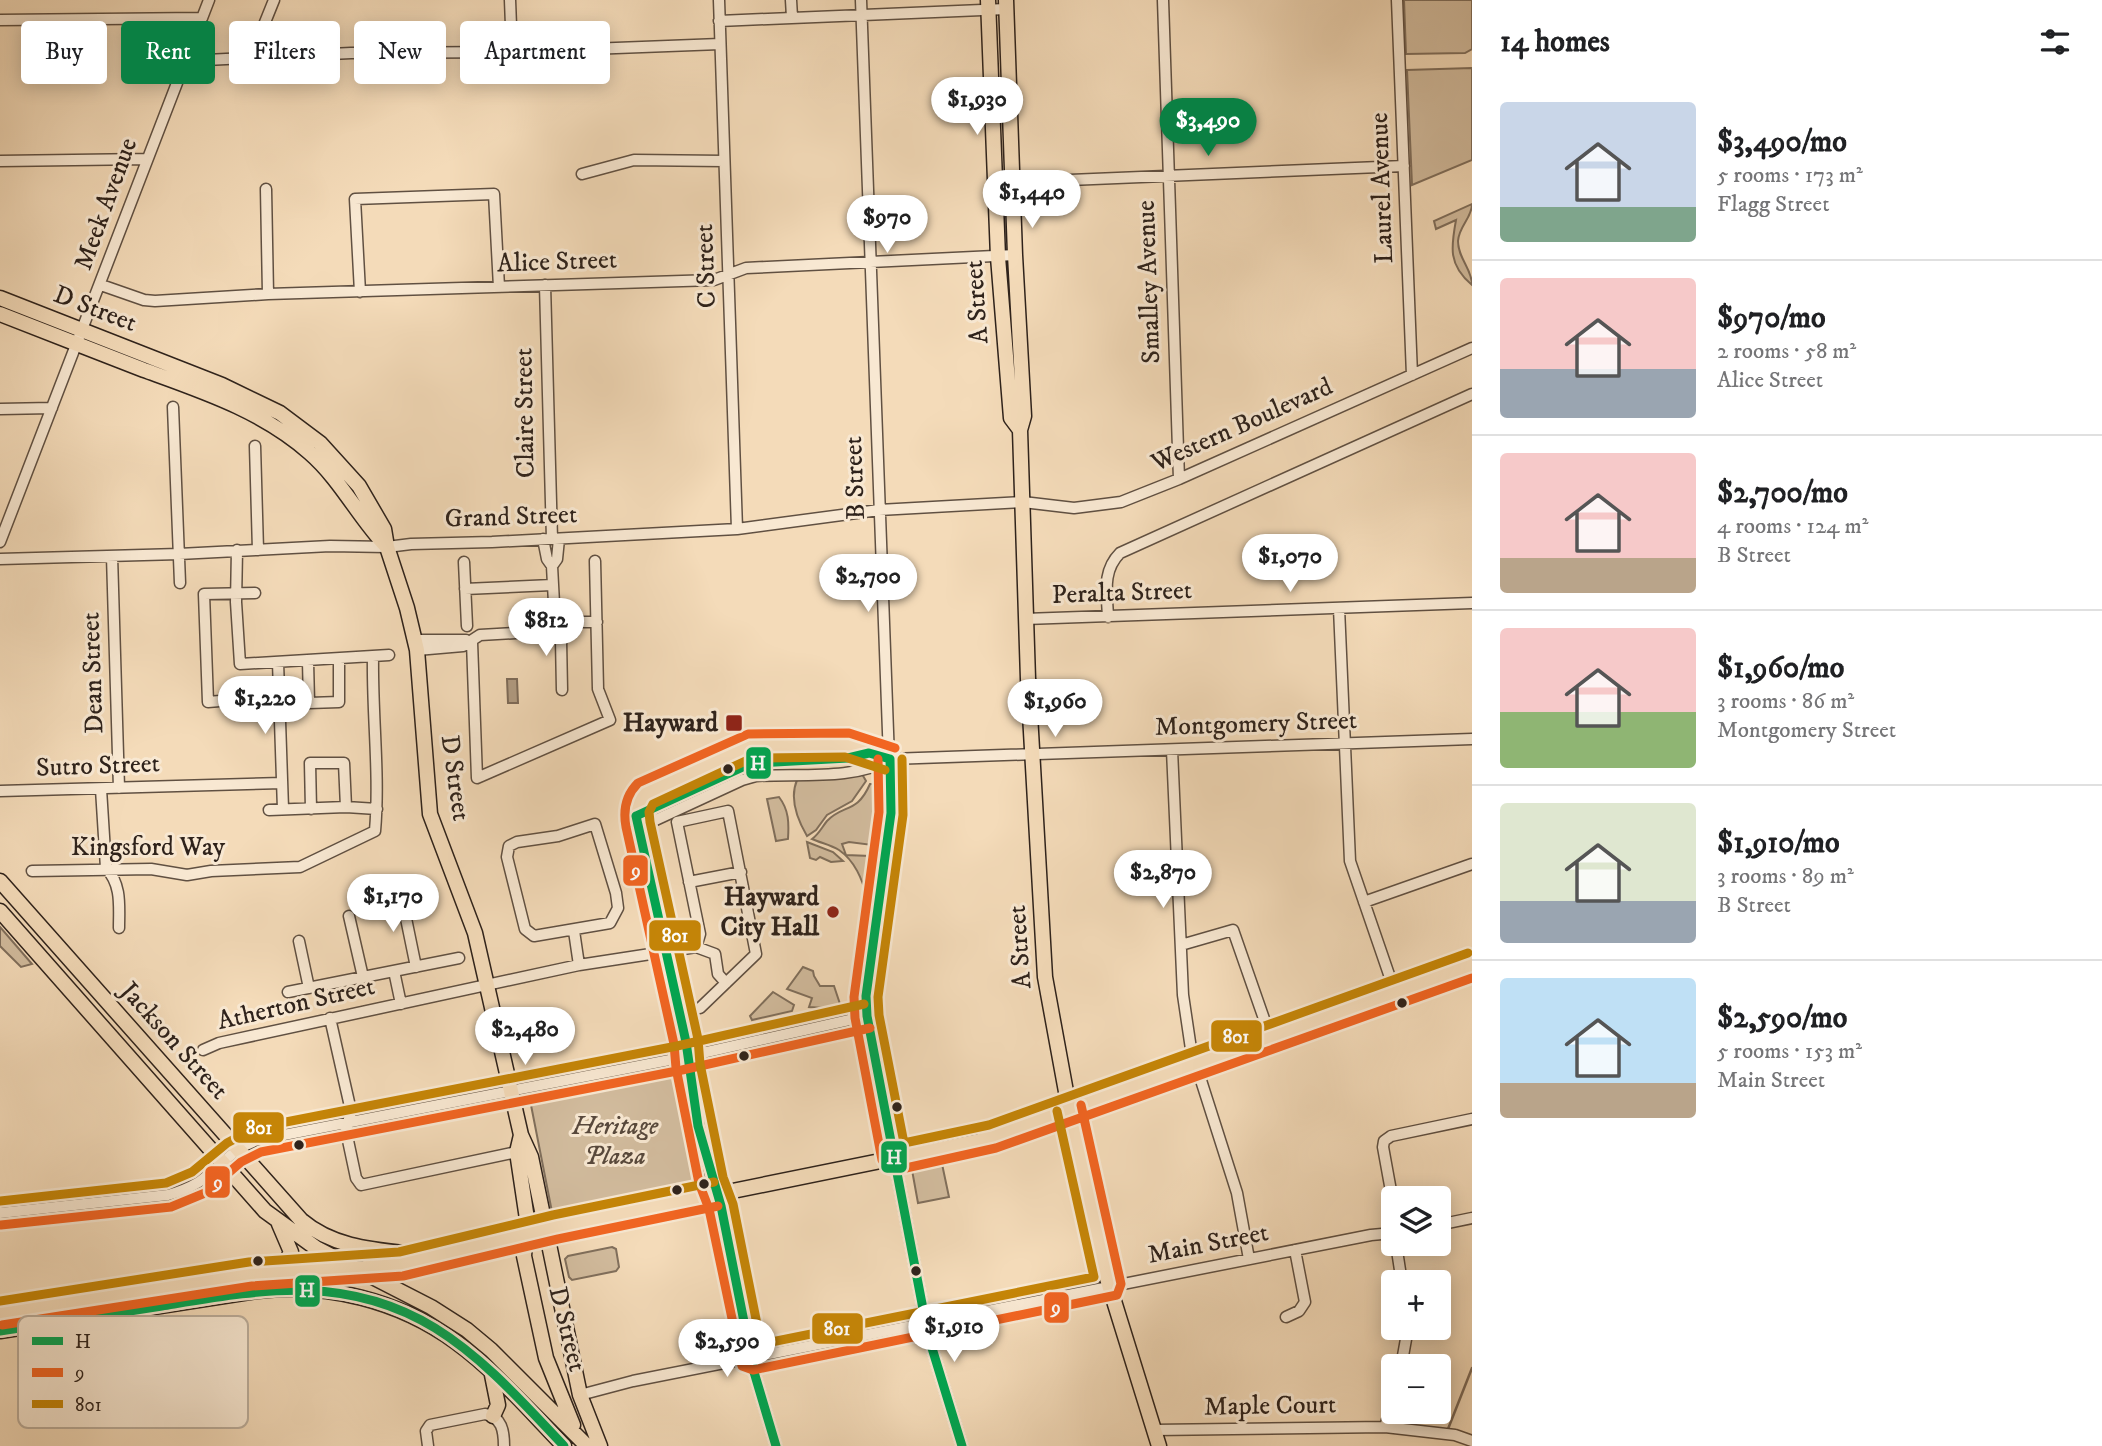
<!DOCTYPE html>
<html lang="en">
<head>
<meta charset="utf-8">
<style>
	:root { --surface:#fff; --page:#f6f6f6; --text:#202124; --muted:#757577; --line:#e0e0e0; --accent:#0b8043 }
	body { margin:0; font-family:"IM FELL DW Pica",serif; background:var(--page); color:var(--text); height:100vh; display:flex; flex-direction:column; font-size:26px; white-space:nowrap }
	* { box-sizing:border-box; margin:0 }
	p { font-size:23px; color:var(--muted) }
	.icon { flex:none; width:38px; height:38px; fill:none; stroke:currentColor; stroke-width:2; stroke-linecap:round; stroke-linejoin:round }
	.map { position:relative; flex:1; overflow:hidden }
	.drawer { display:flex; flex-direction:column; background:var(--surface); width:630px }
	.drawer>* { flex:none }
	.guide { position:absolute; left:21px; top:21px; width:665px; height:63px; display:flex; gap:14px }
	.buttons { position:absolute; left:1381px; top:1186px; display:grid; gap:14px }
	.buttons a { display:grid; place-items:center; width:70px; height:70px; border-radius:7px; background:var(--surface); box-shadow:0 4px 18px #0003; font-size:35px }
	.price { position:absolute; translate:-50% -60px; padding:0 16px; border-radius:24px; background:#fff; color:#222; font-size:23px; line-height:46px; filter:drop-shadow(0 2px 4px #0008) }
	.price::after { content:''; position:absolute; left:50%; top:42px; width:21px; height:16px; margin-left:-10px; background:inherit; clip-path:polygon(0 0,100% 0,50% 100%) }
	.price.current { background:var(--accent); color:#fff }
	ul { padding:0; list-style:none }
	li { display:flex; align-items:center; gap:21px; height:175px; padding:0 28px }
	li+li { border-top:2px solid var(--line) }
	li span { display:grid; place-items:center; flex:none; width:196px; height:140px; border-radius:7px; color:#555 }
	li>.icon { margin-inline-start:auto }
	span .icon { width:84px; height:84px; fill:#fffc; stroke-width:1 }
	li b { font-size:30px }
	h2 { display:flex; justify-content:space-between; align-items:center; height:84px; padding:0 28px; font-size:30px }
	.chip { padding:0 24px; border-radius:7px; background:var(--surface); box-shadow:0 4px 18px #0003; font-size:24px; line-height:63px }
	.chip.current { background:var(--accent); color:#fff }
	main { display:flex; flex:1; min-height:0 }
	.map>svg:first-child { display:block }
	.green { fill:#d2bc9e; stroke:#806f5c; stroke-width:2 }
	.water { fill:#b19c83; stroke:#7d6b59; stroke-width:2 }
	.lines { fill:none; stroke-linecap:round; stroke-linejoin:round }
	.stream { stroke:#7d6b59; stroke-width:2.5 }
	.minor-casing { stroke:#605042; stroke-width:13 }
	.major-casing { stroke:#2e221b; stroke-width:17 }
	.minor { stroke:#f8e8d2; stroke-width:10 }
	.major { stroke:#f4dbb9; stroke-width:14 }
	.bus-1-casing { stroke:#f8e8d2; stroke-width:14 }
	.bus-2-casing { stroke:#f8e8d2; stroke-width:14 }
	.bus-3-casing { stroke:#f8e8d2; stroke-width:14 }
	.bus-1 { stroke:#00a651; stroke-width:9 }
	.bus-2 { stroke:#f26522; stroke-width:9 }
	.bus-3 { stroke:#c58507; stroke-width:9 }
	.poi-dot { fill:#8f2418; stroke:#f8e8d2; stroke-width:2.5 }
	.bus-dot { fill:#2e221b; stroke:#f8e8d2; stroke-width:2.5 }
	.labels { text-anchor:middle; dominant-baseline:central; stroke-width:6; stroke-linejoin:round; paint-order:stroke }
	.street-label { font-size:26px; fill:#2e221b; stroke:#f8e8d2 }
	.poi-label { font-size:26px; font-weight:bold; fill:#2e221b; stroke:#f8e8d2; text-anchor:end }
	.park-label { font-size:26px; font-style:italic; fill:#57483c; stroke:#f8e8d2 }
	.key { fill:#f8e8d2; stroke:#bbad9b; stroke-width:2 }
	.key-label { font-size:19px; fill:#2e221b }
	.line-badge { stroke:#f8e8d2; stroke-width:2.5 }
	.badge-label { font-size:19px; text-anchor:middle; font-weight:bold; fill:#fff }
</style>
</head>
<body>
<main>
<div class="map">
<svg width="1472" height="1446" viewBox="0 0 1472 1446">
	<rect width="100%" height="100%" fill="#f4dbb9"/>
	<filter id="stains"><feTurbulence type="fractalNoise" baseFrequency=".00286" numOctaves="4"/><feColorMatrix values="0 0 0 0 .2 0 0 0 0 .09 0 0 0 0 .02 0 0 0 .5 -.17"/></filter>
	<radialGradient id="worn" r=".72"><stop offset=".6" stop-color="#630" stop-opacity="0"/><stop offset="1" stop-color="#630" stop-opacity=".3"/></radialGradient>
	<path class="green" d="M 1404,0 L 1472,0 L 1472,49 L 1465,53 L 1406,54 Z
		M 1472,68 L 1472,160 L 1412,185 L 1407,70 Z
		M 1472,204 C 1472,218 1459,226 1458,241 C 1458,259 1472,268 1472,285 C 1448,265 1451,247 1456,220 L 1436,229 L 1434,221 Z
		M 862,774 L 866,781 L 852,801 L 827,815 L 816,830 L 807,836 C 797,819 789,799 797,780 Z
		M 870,784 L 876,784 L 877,821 L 872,845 L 849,842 L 842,844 L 846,855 L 870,856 L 867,897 C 862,879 855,861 839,850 C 831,845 821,843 812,839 C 819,834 822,827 827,821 C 843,804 857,814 870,784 Z
		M 779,797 C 789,810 789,823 788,839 L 776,841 L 767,799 Z
		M 807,842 L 833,852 L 843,861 L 831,862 L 820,857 L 816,860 L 810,858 Z
		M 0,927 L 32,964 L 21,967 L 0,946 Z
		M 803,967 L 813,971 L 814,976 L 820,986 L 834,986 L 840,1004 L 824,1008 L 809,1007 L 812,998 L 787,989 Z
		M 773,992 L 794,1005 L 792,1011 L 752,1020 L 750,1016 Z
		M 678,1070 L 700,1182 L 552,1212 L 530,1100 Z
		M 942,1164 L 949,1197 L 918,1203 L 912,1170 Z
		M 612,1247 L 616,1249 L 619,1267 L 616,1271 L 572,1280 L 569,1277 L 565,1259 L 568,1256 Z"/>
	<path class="water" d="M 507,679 L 517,679 L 518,703 L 508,703 Z"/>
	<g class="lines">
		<path class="stream" d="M 1448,1429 L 1472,1368"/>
		<g class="minor-casing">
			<path id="minor" d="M 510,0 L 512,52
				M 719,0 L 737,529
				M 791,0 L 792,17
				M 861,0 L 891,813 L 866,996 L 867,1016 L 928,1335 L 962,1446
				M 1163,0 L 1179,479
				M 1397,0 L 1412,375
				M 0,20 L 202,18
				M 719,21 L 1006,9
				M 251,57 L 274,0
				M 186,61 L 351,53 L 512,52 L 720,44
				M 0,161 L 147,159
				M 582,174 L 634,160 L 724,161
				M 996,183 L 1404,166
				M 266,189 L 268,294
				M 101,285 L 144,300 L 155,301 L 268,294 L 714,280 L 746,268 L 1015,255
				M 545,285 L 552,539
				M 360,292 L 355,199 L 494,194 L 499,287
				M 173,407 L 180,583
				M 0,409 L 52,408
				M 255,446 L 258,550
				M 543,539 L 547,559 L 552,566 L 555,622 L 561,640 L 562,690
				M 0,542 L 209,0
				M 237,550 L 236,602 L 240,664 L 389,655
				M 112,556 L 119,788
				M 0,559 L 179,554 L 330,546 L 387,547 L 411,544 L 492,542 L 737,529 L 879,510 L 1023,502 L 1074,508 L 1121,502 L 1179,479 L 1472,348
				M 464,562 L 467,626
				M 552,566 L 557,559 L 559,539
				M 465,589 L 552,585
				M 255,593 L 204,594 L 208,702 L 279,696
				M 1339,608 L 1350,861 L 1395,992
				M 1108,617 C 1107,593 1102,571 1120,553 L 1472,394
				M 1025,619 L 1472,603
				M 415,640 L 466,640
				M 472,642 L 477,778 L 610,720 L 598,689 L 595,561
				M 417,650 L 463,646 L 480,635 L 533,632 L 555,622 L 597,622
				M 308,661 L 309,703 L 339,702 L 339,659
				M 278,662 L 283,809
				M 1172,750 L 1183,995 L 1191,1049 L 1237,1193 L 1249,1259
				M 101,789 L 106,868
				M 0,791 L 282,783
				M 311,809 L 310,763 L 344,763 L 346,807
				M 269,810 L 346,807 L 377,809
				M 595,824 L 616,893 L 618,908 L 610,923 L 534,936 L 525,929 L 507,857 L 509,846 L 517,842 L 558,836 Z
				M 106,868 C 122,885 119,906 119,928
				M 32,871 L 151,869 L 187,875 L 211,871 L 300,867 L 375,831 C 380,774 372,715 373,657
				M 689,882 L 741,872
				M 401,894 L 416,967
				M 1364,902 L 1472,864
				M 349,916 L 363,977
				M 574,931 L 579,965
				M 299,941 L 309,988
				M 1181,945 L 1233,930 L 1270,1036
				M 696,947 L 700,934 L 677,822 L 728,811 L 756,954 L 700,1008
				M 394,971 L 401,1004
				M 288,992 L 459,958
				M 330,1018 L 351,1111 L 346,1131 L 356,1178 L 361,1185 L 517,1152
				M 203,1050 L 219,1043 L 579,965 L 696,947 L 715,954 L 718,974 L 726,983
				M 1393,1202 L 1383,1147 L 1384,1141 L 1391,1136 L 1472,1119
				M 0,1213 L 168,1195 C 179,1192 189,1188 199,1182 C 219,1168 234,1147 258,1140 L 680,1058 L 867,1016
				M 1438,1225 L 1472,1218
				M 1396,1244 L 1402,1283
				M 1286,1317 L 1299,1311 L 1305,1302 L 1295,1250
				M 1401,1367 L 1408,1328
				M 580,1395 L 633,1381 L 1371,1235 L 1393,1233
				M 1385,1427 L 1393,1399
				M 1154,1430 L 1385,1427 L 1455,1435 L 1472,1441
				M 428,1446 L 426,1431 L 430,1425 L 485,1414 C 502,1417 504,1431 504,1446
				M 776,1446 L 754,1372 L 721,1206 C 703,1160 690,1092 686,1042 L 642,836 L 644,828 L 649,823 L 742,780 L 756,776 C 797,773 854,781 890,759 L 1472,739"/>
		</g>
		<g class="major-casing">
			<path id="major" d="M 988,0 L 998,257 L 1011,418 L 1020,430
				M 1006,0 L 1015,255 L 1024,416 L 1020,430 L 1028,679 L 1045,977 L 1069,1108 L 1105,1272 L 1159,1446
				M 0,298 L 222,385 L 280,413 L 320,443 L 359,486 L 384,529 L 387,547 L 407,608 L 417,650 L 430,814 L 475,933 L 521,1135 L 531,1157 L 580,1395 L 600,1446
				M 0,314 C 48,333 96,351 144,370 C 202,391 263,411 310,453 C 341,480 359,518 387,547
				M 0,881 L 301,1220 C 335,1249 378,1250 421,1255
				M 0,911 L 265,1211 L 316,1248 L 431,1307 L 467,1330 L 491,1350 L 587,1446
				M 521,1135 L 517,1152 L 527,1219 L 524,1256 L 546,1358 L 573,1425
				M 273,1273 L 285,1264 L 291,1252 L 279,1224
				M 0,1313 L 251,1274 L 364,1268 L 409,1263 L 555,1227 L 979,1141 L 1472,965
				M 0,1331 L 257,1291 C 328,1283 398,1300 456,1342 C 496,1371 530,1411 564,1446
				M 492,1375 L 498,1405 L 493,1416"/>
		</g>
		<use href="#minor" class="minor"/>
		<use href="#major" class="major"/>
		<g class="bus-1-casing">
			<path id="bus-1" d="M 890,759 L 891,813 L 866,996 L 867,1016 L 928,1335 L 962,1446
				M 636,816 L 686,1042 L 698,1126 L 721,1206 L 754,1372 L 776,1446
				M 636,816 L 745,766 L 759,763 L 848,758 L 869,753 L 890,759
				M 0,1331 C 54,1323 108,1314 162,1306 C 260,1290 345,1273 435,1328 C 485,1359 524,1404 564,1446"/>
		</g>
		<g class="bus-2-casing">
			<path id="bus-2" d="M 895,748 L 849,733 L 748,734 L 638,783 C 626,795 623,811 626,827 L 674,1044 L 676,1068 L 699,1183 L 709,1209 L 742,1366 L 753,1370 L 1117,1295 L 1121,1284 L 1081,1105
				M 878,759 L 879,812 L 854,997 L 855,1018 L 882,1160 L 889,1169 L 897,1170 L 996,1148 L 1472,978
				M 1,1225 L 171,1207 L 205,1193 L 241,1162 L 261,1152 L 682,1070 L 870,1028
				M 2,1325 L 252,1286 L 403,1276 L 558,1239 L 718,1206"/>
		</g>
		<g class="bus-3-casing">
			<path id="bus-3" d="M 902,759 L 903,815 L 878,997 L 879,1015 L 904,1143 L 989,1125 L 1468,953
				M 885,770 L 845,757 L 752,758 L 653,804 L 649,812 L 650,822 L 698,1039 L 700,1064 L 723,1177 L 733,1204 L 761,1344 L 1094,1277 L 1057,1111
				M 0,1201 L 166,1183 L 192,1172 L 227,1143 L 255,1128 L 677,1046 L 864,1004
				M 0,1301 L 249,1262 L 399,1252 L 553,1215 L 714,1182"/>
		</g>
		<use href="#bus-1" class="bus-1"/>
		<use href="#bus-2" class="bus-2"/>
		<use href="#bus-3" class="bus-3"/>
	</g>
	<g class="poi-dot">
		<rect x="725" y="714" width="18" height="18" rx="3.5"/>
		<circle cx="833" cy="912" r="7"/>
	</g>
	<g class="bus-dot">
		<circle cx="728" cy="769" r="6"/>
		<circle cx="1402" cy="1003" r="6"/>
		<circle cx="744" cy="1056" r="6"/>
		<circle cx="897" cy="1107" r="6"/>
		<circle cx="299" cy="1145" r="6"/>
		<circle cx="704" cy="1184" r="6"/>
		<circle cx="677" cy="1190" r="6"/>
		<circle cx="258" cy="1261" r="6"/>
		<circle cx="916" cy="1271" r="6"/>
	</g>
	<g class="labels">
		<g class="street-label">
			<text transform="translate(1382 188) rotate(-92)">Laurel Avenue</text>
			<text transform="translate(106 204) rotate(-70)">Meek Avenue</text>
			<text transform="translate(557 262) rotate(-2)">Alice Street</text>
			<text transform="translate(706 266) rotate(-92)">C Street</text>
			<text transform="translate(1149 282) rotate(-92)">Smalley Avenue</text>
			<text transform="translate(977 302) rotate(-94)">A Street</text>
			<text transform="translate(95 309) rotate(21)">D Street</text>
			<text transform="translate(525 413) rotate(-91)">Claire Street</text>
			<text transform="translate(1242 425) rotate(-24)">Western Boulevard</text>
			<text transform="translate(855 478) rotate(-92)">B Street</text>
			<text transform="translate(511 517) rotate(-2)">Grand Street</text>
			<text transform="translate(1122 593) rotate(-2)">Peralta Street</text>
			<text transform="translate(93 673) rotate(-92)">Dean Street</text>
			<text transform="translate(1256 724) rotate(-2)">Montgomery Street</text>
			<text transform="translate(98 766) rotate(-2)">Sutro Street</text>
			<text transform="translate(455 778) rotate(82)">D Street</text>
			<text x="148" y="847">Kingsford Way</text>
			<text transform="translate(1020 947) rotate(-94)">A Street</text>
			<text transform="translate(296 1004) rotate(-13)">Atherton Street</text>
			<text transform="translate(174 1041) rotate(48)">Jackson Street</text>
			<text transform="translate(1208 1244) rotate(-11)">Main Street</text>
			<text transform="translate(567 1329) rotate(76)">D Street</text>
			<text transform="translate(1270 1406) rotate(-1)">Maple Court</text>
		</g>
		<g class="poi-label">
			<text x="718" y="723">Hayward</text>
			<text x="819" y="897">Hayward<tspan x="819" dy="30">City Hall</tspan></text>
		</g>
		<g class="park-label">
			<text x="615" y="1126">Heritage<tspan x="615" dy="30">Plaza</tspan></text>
		</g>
	</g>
	<rect x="18" y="1316" width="230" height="112" rx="10" class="key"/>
	<rect x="32" y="1337" width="31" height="8" fill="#00a651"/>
	<rect x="32" y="1368" width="31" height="9" fill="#f26522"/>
	<rect x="32" y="1400" width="31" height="8" fill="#c58507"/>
	<g class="key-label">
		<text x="75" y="1348">H</text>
		<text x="75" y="1379">9</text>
		<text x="75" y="1411">801</text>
	</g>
	<g class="line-badge">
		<rect x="745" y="746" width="27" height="34" rx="7" fill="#00a651"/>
		<rect x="622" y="854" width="27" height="33" rx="7" fill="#f26522"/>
		<rect x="648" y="919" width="54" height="33" rx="7" fill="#c58507"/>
		<rect x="1210" y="1019" width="53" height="34" rx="7" fill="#c58507"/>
		<rect x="232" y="1111" width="53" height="33" rx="7" fill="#c58507"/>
		<rect x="880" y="1140" width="28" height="34" rx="7" fill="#00a651"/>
		<rect x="204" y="1165" width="27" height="34" rx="7" fill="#f26522"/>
		<rect x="294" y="1274" width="27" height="34" rx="7" fill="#00a651"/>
		<rect x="1043" y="1291" width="27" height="33" rx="7" fill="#f26522"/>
		<rect x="811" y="1312" width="53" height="33" rx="7" fill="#c58507"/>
	</g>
	<g class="badge-label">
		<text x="758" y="770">H</text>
		<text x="636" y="877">9</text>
		<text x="675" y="942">801</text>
		<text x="1236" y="1043">801</text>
		<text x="259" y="1134">801</text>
		<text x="894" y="1164">H</text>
		<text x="218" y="1189">9</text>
		<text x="307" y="1297">H</text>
		<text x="1056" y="1314">9</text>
		<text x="837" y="1335">801</text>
	</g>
	<rect width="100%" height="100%" filter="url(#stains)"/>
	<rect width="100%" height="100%" fill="url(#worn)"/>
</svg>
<div class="buttons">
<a><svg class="icon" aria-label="layers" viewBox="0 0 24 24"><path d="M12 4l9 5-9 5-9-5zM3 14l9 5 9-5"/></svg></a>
<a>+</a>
<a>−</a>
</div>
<b class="price" style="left:977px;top:137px">$1,930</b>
<b class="price current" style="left:1208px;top:158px">$3,490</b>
<b class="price" style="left:1032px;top:230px">$1,440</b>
<b class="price" style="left:887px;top:255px">$970</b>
<b class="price" style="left:1290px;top:594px">$1,070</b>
<b class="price" style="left:868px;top:614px">$2,700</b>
<b class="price" style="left:546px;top:658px">$812</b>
<b class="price" style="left:265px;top:736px">$1,220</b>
<b class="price" style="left:1055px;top:739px">$1,960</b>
<b class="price" style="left:1163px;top:910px">$2,870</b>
<b class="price" style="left:393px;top:934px">$1,170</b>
<b class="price" style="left:525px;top:1067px">$2,480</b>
<b class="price" style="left:954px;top:1364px">$1,910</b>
<b class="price" style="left:727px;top:1379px">$2,590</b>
<div class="guide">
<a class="chip">Buy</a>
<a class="chip current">Rent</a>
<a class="chip">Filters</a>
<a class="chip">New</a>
<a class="chip">Apartment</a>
</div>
</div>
<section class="drawer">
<h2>14 homes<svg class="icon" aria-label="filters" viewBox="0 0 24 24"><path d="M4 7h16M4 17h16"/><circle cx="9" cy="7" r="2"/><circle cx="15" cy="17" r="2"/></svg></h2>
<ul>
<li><span style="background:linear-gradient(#c9d6e8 75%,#7fa58c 0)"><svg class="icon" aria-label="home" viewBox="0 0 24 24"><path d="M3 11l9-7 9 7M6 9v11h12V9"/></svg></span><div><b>$3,490/mo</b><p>5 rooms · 173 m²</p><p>Flagg Street</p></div></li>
<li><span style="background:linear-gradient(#f6c9c9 65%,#9aa5b1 0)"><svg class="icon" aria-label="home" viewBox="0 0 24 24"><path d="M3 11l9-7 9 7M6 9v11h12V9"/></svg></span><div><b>$970/mo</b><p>2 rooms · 58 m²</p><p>Alice Street</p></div></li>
<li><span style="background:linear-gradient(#f6c9c9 75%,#b9a48a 0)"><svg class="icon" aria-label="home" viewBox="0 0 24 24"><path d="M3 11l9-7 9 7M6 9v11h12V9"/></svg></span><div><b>$2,700/mo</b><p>4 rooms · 124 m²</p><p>B Street</p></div></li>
<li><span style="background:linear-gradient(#f6c9c9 60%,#8fb573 0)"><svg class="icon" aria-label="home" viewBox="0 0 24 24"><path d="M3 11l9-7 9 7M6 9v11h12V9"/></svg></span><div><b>$1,960/mo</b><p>3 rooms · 86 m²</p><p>Montgomery Street</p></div></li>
<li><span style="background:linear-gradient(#dfe7d0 70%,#9aa5b1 0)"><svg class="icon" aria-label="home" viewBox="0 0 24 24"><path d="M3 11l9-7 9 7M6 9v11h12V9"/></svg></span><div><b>$1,910/mo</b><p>3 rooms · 89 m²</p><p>B Street</p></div></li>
<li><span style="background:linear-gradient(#bfe0f5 75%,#b9a48a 0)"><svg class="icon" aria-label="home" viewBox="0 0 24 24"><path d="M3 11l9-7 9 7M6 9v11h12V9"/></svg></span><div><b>$2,590/mo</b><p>5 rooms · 153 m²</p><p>Main Street</p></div></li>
</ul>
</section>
</main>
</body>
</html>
